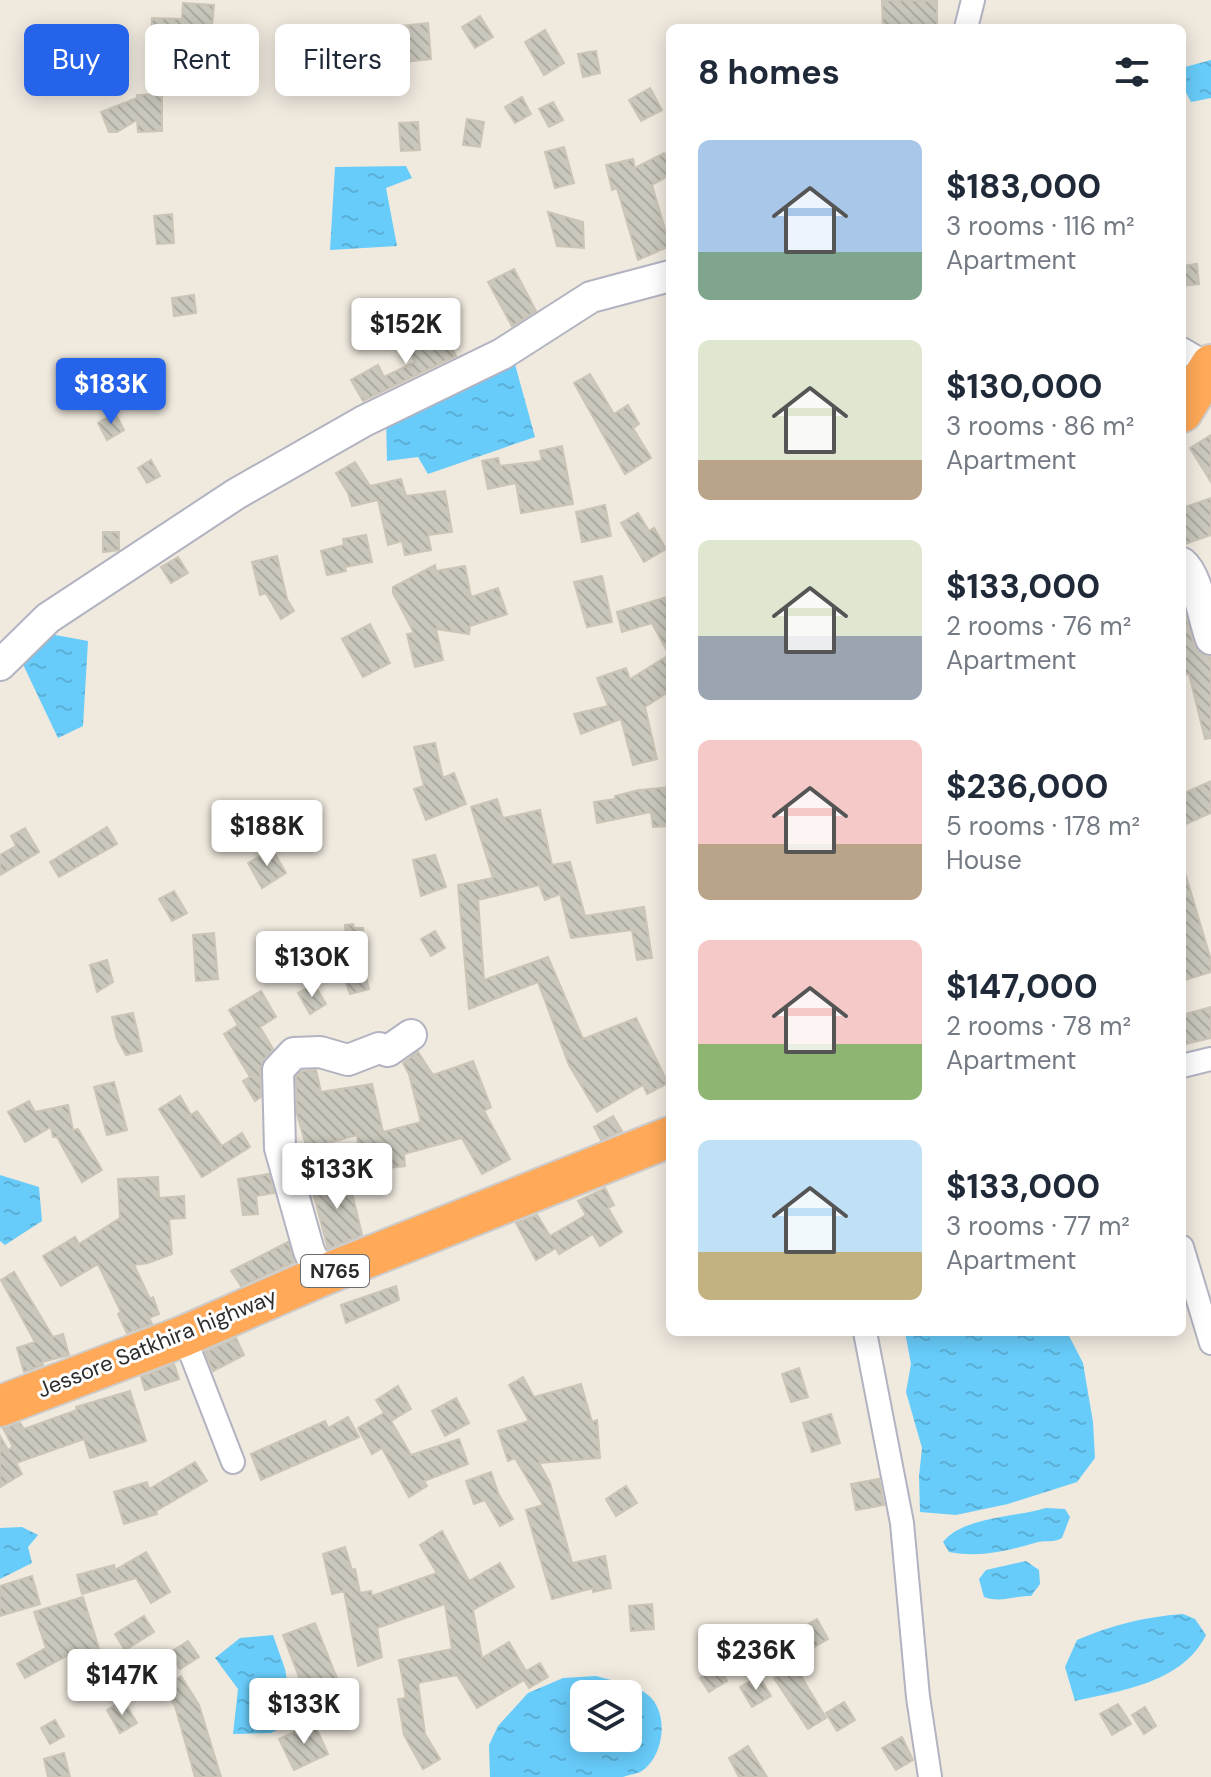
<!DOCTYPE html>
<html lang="en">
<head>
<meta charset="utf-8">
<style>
	:root { --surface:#fff; --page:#f6f6f7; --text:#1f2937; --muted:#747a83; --accent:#2563eb }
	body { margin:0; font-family:"DM Sans",sans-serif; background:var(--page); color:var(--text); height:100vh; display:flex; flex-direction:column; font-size:30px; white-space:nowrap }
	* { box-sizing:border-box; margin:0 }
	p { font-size:26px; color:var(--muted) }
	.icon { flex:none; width:44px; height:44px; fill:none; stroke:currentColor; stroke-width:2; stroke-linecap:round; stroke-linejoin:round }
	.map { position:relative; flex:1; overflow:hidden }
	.sheet { position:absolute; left:666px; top:24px; width:520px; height:1312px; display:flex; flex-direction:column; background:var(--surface); border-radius:12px; box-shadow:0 4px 20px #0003 }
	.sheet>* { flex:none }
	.hud { position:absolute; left:24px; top:24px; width:522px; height:72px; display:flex; gap:16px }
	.fabs { position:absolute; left:570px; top:1680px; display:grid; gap:16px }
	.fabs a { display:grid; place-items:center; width:72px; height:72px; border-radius:12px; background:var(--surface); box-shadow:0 4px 20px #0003; font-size:40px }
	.price { position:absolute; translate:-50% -68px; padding:0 18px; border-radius:8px; background:#fff; color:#222; font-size:26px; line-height:52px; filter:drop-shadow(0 2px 4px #0008) }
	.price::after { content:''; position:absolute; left:50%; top:48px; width:24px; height:18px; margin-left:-12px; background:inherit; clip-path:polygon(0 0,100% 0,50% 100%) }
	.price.active { background:var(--accent); color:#fff }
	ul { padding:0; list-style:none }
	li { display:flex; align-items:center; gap:24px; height:200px; padding:0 32px }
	li span { display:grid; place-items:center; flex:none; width:224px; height:160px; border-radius:12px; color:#555 }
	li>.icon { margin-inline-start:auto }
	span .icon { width:96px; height:96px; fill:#fffc; stroke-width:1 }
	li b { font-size:34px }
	h2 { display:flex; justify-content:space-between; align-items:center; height:96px; padding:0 32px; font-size:34px }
	.chip { padding:0 28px; border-radius:12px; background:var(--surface); box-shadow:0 4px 20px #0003; font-size:28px; line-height:72px }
	.chip.active { background:var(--accent); color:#fff }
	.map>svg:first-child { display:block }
	.water { fill:url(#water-ripples); fill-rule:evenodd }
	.building { fill:url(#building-back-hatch); stroke:#cbc5b7; stroke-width:2 }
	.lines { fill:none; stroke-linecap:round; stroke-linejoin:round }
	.street-casing { stroke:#b2b3c1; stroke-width:26 }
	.secondary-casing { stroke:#b2b3c1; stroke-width:34 }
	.highway-casing { stroke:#ccc; stroke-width:44 }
	.street { stroke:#fff; stroke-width:22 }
	.secondary { stroke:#fff; stroke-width:30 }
	.highway { stroke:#ffa959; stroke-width:40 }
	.labels { text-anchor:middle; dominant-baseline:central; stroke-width:6; stroke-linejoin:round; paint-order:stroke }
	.shield { fill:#fff; stroke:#6b6b6b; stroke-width:2 }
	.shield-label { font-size:20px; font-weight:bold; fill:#2c2c2c }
	.street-label { font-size:22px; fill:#2c2c2c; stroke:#fff }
</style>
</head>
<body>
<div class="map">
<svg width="1211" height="1777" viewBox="0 0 1211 1777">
	<defs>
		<pattern id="water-ripples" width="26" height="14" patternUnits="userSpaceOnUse" patternTransform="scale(2)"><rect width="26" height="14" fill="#68ccfa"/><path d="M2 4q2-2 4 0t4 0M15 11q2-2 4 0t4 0" fill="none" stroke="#5aafd6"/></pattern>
		<pattern id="building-back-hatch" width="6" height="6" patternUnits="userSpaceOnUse" patternTransform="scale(2)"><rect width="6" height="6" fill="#cac7bc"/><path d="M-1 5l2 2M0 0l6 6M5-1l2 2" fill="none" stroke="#aeaba2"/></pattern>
	</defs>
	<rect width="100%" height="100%" fill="#efe9de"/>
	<path class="water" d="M 1211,60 L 1211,98 L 1191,102 L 1182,85 L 1185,67 Z
		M 406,166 L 412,178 L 386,188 L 397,246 L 330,250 L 335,167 Z
		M 513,357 L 535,437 L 428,474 L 418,457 L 387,461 L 386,416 Z
		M 50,634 L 88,641 L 83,726 L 58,738 L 19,656 Z
		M 0,1175 L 39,1187 L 42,1221 L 5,1245 L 0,1241 Z
		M 905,1332 L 1067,1332 L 1083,1363 L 1093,1422 L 1095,1458 L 1077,1482 L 1008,1504 L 956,1515 L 920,1512 L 919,1476 L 922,1448 L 906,1392 L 911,1364 Z
		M 1046,1508 L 1065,1509 L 1070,1517 L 1062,1538 C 1053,1543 1047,1540 1038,1542 C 1007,1551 981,1558 949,1552 L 943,1542 C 962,1517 1017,1517 1046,1508 Z
		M 22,1527 L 38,1535 L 28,1547 L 32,1563 L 0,1579 L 0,1528 Z
		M 1026,1561 L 1039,1570 L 1040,1584 L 1031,1596 C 1013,1596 1001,1603 984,1597 L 979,1579 L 986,1570 Z
		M 1183,1614 L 1195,1619 L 1206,1635 C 1182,1683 1123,1690 1075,1701 L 1065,1667 L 1077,1640 C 1112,1625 1144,1617 1183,1614 Z
		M 273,1635 L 285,1669 L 294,1722 L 271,1733 L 233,1734 L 238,1689 L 215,1658 L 240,1638 Z
		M 596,1676 C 612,1681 635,1684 648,1695 C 670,1713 664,1758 640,1772 C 636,1774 628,1775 623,1777 L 490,1777 L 489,1745 L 498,1726 L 528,1693 L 563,1678 ZM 584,1694 L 628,1694 L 628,1738 L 584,1738 Z"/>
	<path class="building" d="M 882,0 L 937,1 L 937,28 L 883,28 Z
		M 183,3 L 214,5 L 207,81 L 177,77 L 180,50 L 151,49 L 152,18 L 182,19 Z
		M 480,16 L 493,37 L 475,48 L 462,27 Z
		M 428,23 L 431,59 L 404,62 L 401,26 Z
		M 545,30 L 564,63 L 544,75 L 525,42 Z
		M 596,51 L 600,73 L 583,77 L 578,54 Z
		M 381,62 L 385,86 L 351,90 L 348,67 Z
		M 650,88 L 662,110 L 641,121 L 629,100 Z
		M 162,94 L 162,131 L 138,132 L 137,120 L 117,132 L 109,132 L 101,112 L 137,98 L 137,95 Z
		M 522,97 L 531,114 L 515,123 L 505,107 Z
		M 553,102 L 563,120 L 549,127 L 539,109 Z
		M 467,119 L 484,122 L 480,147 L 463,145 Z
		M 418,122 L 420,150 L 401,151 L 399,123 Z
		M 564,147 L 574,183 L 555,188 L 545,152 Z
		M 664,153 L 670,164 L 670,175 L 652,185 L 670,246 L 638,260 L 617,188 L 612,190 L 606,165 L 633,159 L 635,168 Z
		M 548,212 L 583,222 L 584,248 L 557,246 Z
		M 172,214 L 174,243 L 157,244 L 154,216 Z
		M 1197,264 L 1199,284 L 1182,286 L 1182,266 Z
		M 514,269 L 536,311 L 512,326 L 488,282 Z
		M 194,295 L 196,313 L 174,316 L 172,298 Z
		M 444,330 L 456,356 L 363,401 L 351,380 L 378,365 L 384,377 L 415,362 L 408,348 Z
		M 590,374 L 614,414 L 628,405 L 639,424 L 633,428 L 651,458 L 625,474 L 574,383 Z
		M 115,413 L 124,430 L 107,440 L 98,423 Z
		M 1211,435 L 1211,482 L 1190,448 Z
		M 562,446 L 573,504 L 521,513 L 516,483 L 488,489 L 482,461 L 498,458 L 500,466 L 542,461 L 540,451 Z
		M 151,460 L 160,476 L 147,483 L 138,468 Z
		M 355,462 L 370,486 L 401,479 L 406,496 L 445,491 L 452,532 L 428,535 L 431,550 L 405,555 L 402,541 L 388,545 L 378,500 L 352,506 L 348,493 L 336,473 Z
		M 1211,498 L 1211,535 L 1182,545 L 1182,508 Z
		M 605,505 L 611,536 L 582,542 L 576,512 Z
		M 638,513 L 649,531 L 654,528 L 666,549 L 644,562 L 621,523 Z
		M 103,532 L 119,532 L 119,550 L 103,552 Z
		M 366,535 L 372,562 L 345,567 L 346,571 L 327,575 L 321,551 L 344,545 L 343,539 Z
		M 277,556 L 287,599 L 294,611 L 281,619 L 266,593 L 260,595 L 252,562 Z
		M 178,557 L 188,573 L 171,583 L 161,567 Z
		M 435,565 L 436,571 L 465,566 L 471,597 L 498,588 L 507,614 L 470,626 L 469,634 L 436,629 L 443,660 L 415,667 L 407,634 L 414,633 L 393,593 L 393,587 Z
		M 602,576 L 612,622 L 587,627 L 574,582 Z
		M 670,596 L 670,691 L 645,707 L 657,759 L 633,765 L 621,719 L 581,734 L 574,714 L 608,706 L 597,678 L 626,668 L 630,679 L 669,655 L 652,623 L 622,632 L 617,612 Z
		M 1182,602 L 1194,645 L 1200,653 L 1210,657 L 1211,661 L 1211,738 L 1205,739 L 1189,674 L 1182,675 Z
		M 370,624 L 390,663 L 363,677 L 342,639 Z
		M 435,743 L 443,778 L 454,773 L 466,804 L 426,820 L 414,789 L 424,786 L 414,747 Z
		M 1211,781 L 1211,813 L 1186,824 L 1182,815 L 1182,794 Z
		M 670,787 L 670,826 L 653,827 L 651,812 L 597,823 L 594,802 L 615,799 L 615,796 L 639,790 Z
		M 497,799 L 503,818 L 540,810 L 552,865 L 570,862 L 585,916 L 644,907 L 652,958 L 637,960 L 632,930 L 571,938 L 560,894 L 545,900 L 539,885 L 478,900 L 484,980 L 548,957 L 583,1039 L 636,1018 L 668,1083 L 647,1094 L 643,1085 L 597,1112 L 569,1065 L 538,982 L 469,1009 L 458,885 L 493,878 L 471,807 Z
		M 107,827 L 117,844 L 59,877 L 50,862 Z
		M 25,828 L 39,852 L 0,875 L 0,855 L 16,846 L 11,836 Z
		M 272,849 L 286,873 L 262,888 L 248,863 Z
		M 435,855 L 446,887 L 421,896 L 413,860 Z
		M 1182,876 L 1186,876 L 1211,960 L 1211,972 L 1182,981 Z
		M 174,891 L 187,913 L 172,921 L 159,899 Z
		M 353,924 L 354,928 L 363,928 L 364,948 L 359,948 L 369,989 L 350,994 L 339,964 L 347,959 L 345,925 Z
		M 435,931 L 445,948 L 431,956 L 421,939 Z
		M 214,933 L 218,979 L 196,981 L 193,935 Z
		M 107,960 L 113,982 L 97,992 L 90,965 Z
		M 314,984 L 326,1004 L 310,1014 L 298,993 Z
		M 261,991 L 276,1017 L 260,1027 L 273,1049 L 265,1058 L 260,1069 L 261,1097 L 255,1101 L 243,1081 L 250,1077 L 224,1034 L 238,1025 L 229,1010 Z
		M 1211,1007 L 1211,1038 L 1182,1045 L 1182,1015 Z
		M 133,1013 L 142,1051 L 126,1055 L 117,1039 L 112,1017 Z
		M 418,1052 L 433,1075 L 473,1061 L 491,1107 L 484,1111 L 510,1159 L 482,1174 L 462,1138 L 404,1154 L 405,1166 L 361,1171 L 357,1135 L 307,1149 L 297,1114 L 296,1077 L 302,1071 L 316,1070 L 321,1092 L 372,1084 L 383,1132 L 421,1122 L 409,1074 L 403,1063 Z
		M 114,1082 L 127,1130 L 107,1135 L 94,1087 Z
		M 180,1096 L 191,1115 L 197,1111 L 222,1146 L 242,1133 L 250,1147 L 202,1177 L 159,1109 Z
		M 29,1101 L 35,1112 L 68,1105 L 73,1130 L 78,1129 L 102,1170 L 82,1182 L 57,1137 L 53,1137 L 51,1127 L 25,1142 L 8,1112 Z
		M 613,1116 L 622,1131 L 601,1140 L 594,1127 Z
		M 269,1174 L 274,1193 L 256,1196 L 258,1214 L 243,1215 L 238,1179 Z
		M 348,1175 L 362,1235 L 328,1249 L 311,1185 Z
		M 158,1177 L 159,1198 L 184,1196 L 185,1218 L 169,1219 L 172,1254 L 148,1263 L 134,1265 L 150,1299 L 153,1297 L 159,1314 L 149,1318 L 152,1324 L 127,1333 L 118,1314 L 121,1312 L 98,1264 L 61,1286 L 43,1256 L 75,1237 L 79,1244 L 120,1218 L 118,1179 Z
		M 605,1188 L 614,1205 L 608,1208 L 622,1232 L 600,1246 L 593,1234 L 559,1254 L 556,1248 L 536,1260 L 516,1223 L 537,1215 L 550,1236 L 586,1215 L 578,1201 Z
		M 288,1242 L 295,1262 L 241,1286 L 231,1271 Z
		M 14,1272 L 53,1337 L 63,1334 L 69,1355 L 42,1362 L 43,1365 L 24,1372 L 17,1348 L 35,1342 L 1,1280 Z
		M 396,1286 L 399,1300 L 346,1323 L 341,1305 Z
		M 236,1338 L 244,1355 L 213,1371 L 205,1352 Z
		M 174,1364 L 179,1379 L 145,1390 L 141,1377 Z
		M 799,1368 L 808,1397 L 791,1402 L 782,1374 Z
		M 523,1377 L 534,1397 L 581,1384 L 592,1422 L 597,1420 L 600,1458 L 539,1463 L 550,1483 L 572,1563 L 605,1556 L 611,1588 L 593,1592 L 593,1588 L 552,1599 L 526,1510 L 543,1505 L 515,1458 L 508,1461 L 498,1431 L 529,1421 L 509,1385 Z
		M 398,1386 L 411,1409 L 391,1421 L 411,1455 L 459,1439 L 468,1464 L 424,1481 L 427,1486 L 409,1497 L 382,1448 L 372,1454 L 358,1428 L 384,1413 L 376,1400 Z
		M 130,1391 L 146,1441 L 90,1458 L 84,1439 L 16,1463 L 22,1474 L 0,1487 L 0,1436 L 8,1450 L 13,1447 L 3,1428 L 20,1423 L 24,1429 L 77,1410 L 76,1407 Z
		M 456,1398 L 469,1423 L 445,1436 L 432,1411 Z
		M 831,1414 L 840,1443 L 812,1452 L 803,1423 Z
		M 348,1417 L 359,1437 L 261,1480 L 251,1454 L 325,1421 L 328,1428 Z
		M 195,1462 L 207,1481 L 156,1511 L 157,1514 L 124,1524 L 114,1492 L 147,1482 L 149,1489 Z
		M 491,1472 L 498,1493 L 513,1519 L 500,1526 L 485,1500 L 474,1504 L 466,1481 Z
		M 879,1479 L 884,1505 L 856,1510 L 851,1484 Z
		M 626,1486 L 637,1503 L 616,1516 L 606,1499 Z
		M 442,1531 L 469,1581 L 500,1563 L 514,1587 L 473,1610 L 482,1658 L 509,1642 L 526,1671 L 540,1663 L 548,1677 L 529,1688 L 524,1680 L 477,1708 L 457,1675 L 418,1683 L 425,1734 L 440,1759 L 423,1769 L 404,1735 L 398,1699 L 406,1698 L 399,1660 L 452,1649 L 445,1604 L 377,1628 L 382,1657 L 358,1666 L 344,1591 L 332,1594 L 323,1554 L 345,1547 L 352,1570 L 355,1569 L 360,1593 L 371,1591 L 372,1596 L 437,1573 L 420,1545 Z
		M 146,1552 L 170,1592 L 151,1603 L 136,1578 L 82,1594 L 77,1575 L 114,1565 L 115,1570 Z
		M 32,1576 L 40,1604 L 0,1616 L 0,1586 Z
		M 83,1597 L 102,1658 L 82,1670 L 72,1653 L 25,1678 L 17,1664 L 46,1648 L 34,1612 Z
		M 652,1604 L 654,1629 L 631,1631 L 629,1606 Z
		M 144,1616 L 154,1632 L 125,1650 L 115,1634 Z
		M 817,1619 L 828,1639 L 800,1655 L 788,1636 Z
		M 315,1623 L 350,1711 L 316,1721 L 283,1635 Z
		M 188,1641 L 199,1657 L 180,1669 L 170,1652 Z
		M 795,1666 L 826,1718 L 808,1729 L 774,1678 Z
		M 719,1667 L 727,1681 L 709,1692 L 700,1678 Z
		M 181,1676 L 199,1705 L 221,1777 L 195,1777 L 175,1706 L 163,1687 Z
		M 759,1676 L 771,1696 L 752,1707 L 740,1687 Z
		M 123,1700 L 137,1723 L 120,1733 L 107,1710 Z
		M 844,1702 L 855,1720 L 837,1731 L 826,1713 Z
		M 1118,1704 L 1131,1724 L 1112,1735 L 1100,1714 Z
		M 1145,1707 L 1156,1726 L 1144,1734 L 1132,1715 Z
		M 55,1720 L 64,1736 L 50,1744 L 41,1728 Z
		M 314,1723 L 328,1754 L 294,1770 L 279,1739 Z
		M 902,1737 L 913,1760 L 896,1770 L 882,1748 Z
		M 748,1746 L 767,1777 L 739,1777 L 729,1758 Z
		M 64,1753 L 70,1777 L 48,1777 L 44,1759 Z"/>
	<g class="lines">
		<g class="street-casing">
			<path id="street" d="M 966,28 L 973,0
				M 1182,349 L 1211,366
				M 1182,1066 L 1211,1059
				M 1182,1247 L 1211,1343
				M 865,1332 L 902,1523 L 918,1697 L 930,1777
				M 184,1336 L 233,1462"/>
		</g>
		<g class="secondary-casing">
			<path id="secondary" d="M 1182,563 C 1198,576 1203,618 1211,639
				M 0,665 L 48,618 L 236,494 L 364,421 L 502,354 L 591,297 L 670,276
				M 321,1276 L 309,1251 L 280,1148 L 278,1070 L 294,1053 L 320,1052 L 348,1060 L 379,1048 L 388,1051 L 411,1035"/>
		</g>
		<g class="highway-casing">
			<path id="highway" d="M 1182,412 L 1211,365
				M 0,1406 L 184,1336 L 321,1276 L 670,1137"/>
		</g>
		<use href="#street" class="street"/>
		<use href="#secondary" class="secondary"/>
		<use href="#highway" class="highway"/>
	</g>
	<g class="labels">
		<rect class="shield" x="301" y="1255" width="68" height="32" rx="6"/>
		<g class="shield-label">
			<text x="335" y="1271">N765</text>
		</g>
		<g class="street-label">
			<text transform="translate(157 1343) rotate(-22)">Jessore Satkhira highway</text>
		</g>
	</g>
</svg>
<div class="fabs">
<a><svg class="icon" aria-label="layers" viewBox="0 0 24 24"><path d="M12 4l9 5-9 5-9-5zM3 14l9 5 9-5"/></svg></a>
</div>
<b class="price" style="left:406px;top:366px">$152K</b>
<b class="price active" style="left:111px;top:426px">$183K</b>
<b class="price" style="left:267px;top:868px">$188K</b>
<b class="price" style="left:312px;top:999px">$130K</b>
<b class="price" style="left:337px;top:1211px">$133K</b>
<b class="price" style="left:756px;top:1692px">$236K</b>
<b class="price" style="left:122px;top:1717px">$147K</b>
<b class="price" style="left:304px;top:1746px">$133K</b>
<div class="hud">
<a class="chip active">Buy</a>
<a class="chip">Rent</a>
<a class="chip">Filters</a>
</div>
<section class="sheet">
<h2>8 homes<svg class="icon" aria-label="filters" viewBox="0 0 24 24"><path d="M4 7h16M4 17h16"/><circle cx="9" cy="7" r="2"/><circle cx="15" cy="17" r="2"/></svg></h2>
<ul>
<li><span style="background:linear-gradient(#a9c7e8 70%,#7fa58c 0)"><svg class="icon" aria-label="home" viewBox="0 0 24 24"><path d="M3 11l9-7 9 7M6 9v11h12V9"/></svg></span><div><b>$183,000</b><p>3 rooms · 116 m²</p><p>Apartment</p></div></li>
<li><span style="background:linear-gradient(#dfe7d0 75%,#b9a48a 0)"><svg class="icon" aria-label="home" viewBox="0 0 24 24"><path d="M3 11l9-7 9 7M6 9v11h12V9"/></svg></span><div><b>$130,000</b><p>3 rooms · 86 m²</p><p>Apartment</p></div></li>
<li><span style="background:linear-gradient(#dfe7d0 60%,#9aa5b1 0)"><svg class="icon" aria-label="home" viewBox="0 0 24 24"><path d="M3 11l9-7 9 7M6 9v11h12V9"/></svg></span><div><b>$133,000</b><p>2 rooms · 76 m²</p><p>Apartment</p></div></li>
<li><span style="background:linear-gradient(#f6c9c9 65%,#b9a48a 0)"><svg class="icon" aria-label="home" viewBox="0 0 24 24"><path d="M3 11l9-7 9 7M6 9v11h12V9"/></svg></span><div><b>$236,000</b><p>5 rooms · 178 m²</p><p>House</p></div></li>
<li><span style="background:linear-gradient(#f6c9c9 65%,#8fb573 0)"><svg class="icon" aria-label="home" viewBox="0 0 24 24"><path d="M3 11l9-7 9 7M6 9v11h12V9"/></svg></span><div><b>$147,000</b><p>2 rooms · 78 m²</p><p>Apartment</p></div></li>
<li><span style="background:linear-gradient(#bfe0f5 70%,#c2b280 0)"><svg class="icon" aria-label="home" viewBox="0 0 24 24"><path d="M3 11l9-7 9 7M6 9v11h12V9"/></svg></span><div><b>$133,000</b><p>3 rooms · 77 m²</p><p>Apartment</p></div></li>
</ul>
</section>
</div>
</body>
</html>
